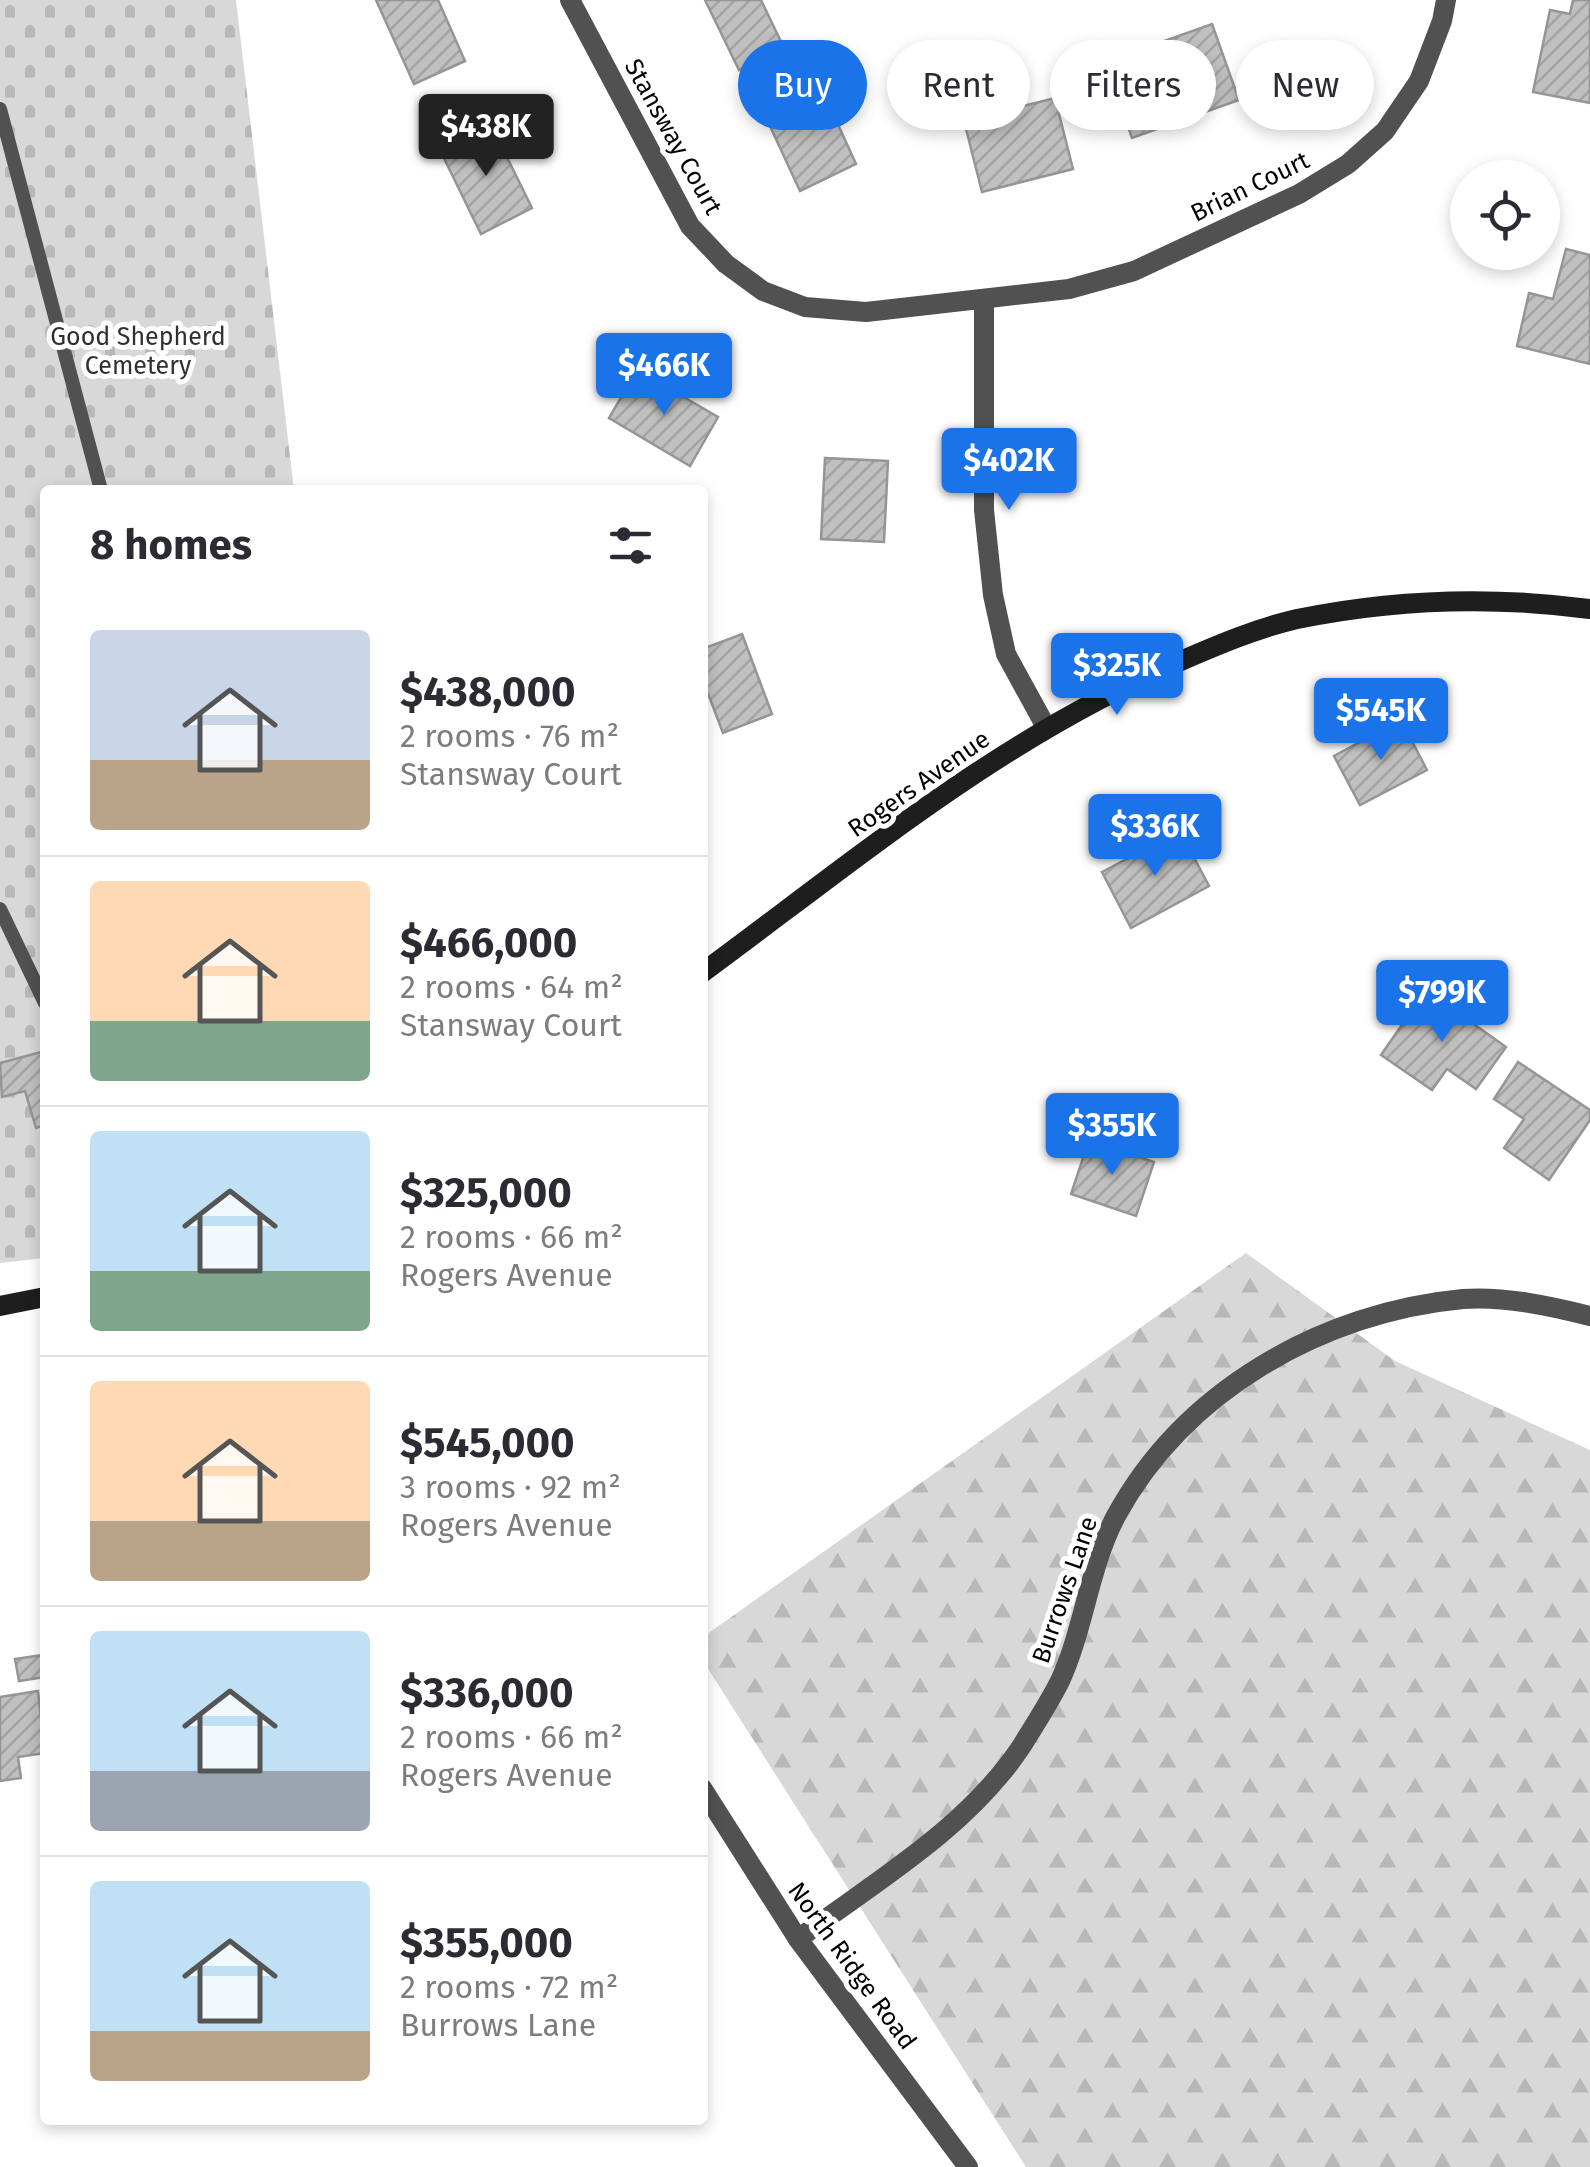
<!DOCTYPE html>
<html lang="en">
<head>
<meta charset="utf-8">
<style>
	:root { --surface:#fff; --page:#f2f2f3; --text:#2b2b33; --muted:#7c7c81; --line:#e1e1e2; --accent:#1a73e8 }
	body { margin:0; font-family:"Fira Sans",sans-serif; background:var(--page); color:var(--text); height:100vh; display:flex; flex-direction:column; font-size:38px; white-space:nowrap }
	* { box-sizing:border-box; margin:0 }
	p { font-size:32px; color:var(--muted) }
	.icon { flex:none; width:55px; height:55px; fill:none; stroke:currentColor; stroke-width:2; stroke-linecap:round; stroke-linejoin:round }
	.map { position:relative; flex:1; overflow:hidden }
	.drawer { position:absolute; left:40px; top:485px; width:668px; height:1640px; display:flex; flex-direction:column; background:var(--surface); border-radius:10px; box-shadow:0 5px 15px #0003 }
	.drawer>* { flex:none }
	.banner { position:absolute; left:738px; top:40px; width:702px; height:90px; display:flex; gap:20px }
	.buttons { position:absolute; left:1450px; top:160px; display:grid; gap:20px }
	.buttons a { display:grid; place-items:center; width:110px; height:110px; border-radius:50%; background:var(--surface); box-shadow:0 5px 15px #0003; font-size:50px }
	.price { position:absolute; translate:-50% -85px; padding:0 22px; border-radius:10px; background:var(--accent); color:#fff; font-size:32px; line-height:65px; filter:drop-shadow(0 2px 5px #0008) }
	.price::after { content:''; position:absolute; left:50%; top:60px; width:30px; height:22px; margin-left:-15px; background:inherit; clip-path:polygon(0 0,100% 0,50% 100%) }
	.price.current { background:#222; color:#fff }
	ul { padding:0; list-style:none }
	li { display:flex; align-items:center; gap:30px; height:250px; padding:0 50px }
	li+li { border-top:2px solid var(--line) }
	li span { display:grid; place-items:center; flex:none; width:280px; height:200px; border-radius:10px; color:#555 }
	li>.icon { margin-inline-start:auto }
	span .icon { width:120px; height:120px; fill:#fffc; stroke-width:1 }
	li b { font-size:42px }
	h2 { display:flex; justify-content:space-between; align-items:center; height:120px; padding:0 50px; font-size:42px }
	.tag { padding:0 35px; border-radius:45px; background:var(--surface); box-shadow:0 5px 15px #0003; font-size:35px; line-height:90px }
	.tag.current { background:var(--accent); color:#fff }
	.map>svg:first-child { display:block }
	.forest { fill:url(#forest-firs) }
	.cemetery { fill:url(#cemetery-stones) }
	.building { fill:url(#building-hatch); stroke:#959595; stroke-width:2.5 }
	.lines { fill:none; stroke-linecap:round; stroke-linejoin:round }
	.service { stroke:#515151; stroke-width:14 }
	.minor { stroke:#515151; stroke-width:20 }
	.tertiary { stroke:#515151; stroke-width:20 }
	.secondary { stroke:#1e1e1e; stroke-width:20 }
	.labels { text-anchor:middle; dominant-baseline:central; stroke-width:10; stroke-linejoin:round; paint-order:stroke }
	.street-label { font-size:25px; fill:#000; stroke:#fff }
	.park-label { font-size:25px; fill:#2f2f2f; stroke:#fff }
</style>
</head>
<body>
<div class="map">
<svg width="1590" height="2167" viewBox="0 0 1590 2167">
	<defs>
		<pattern id="forest-firs" width="22" height="20" patternUnits="userSpaceOnUse" patternTransform="scale(2.5)"><rect width="22" height="20" fill="#d8d8d8"/><path d="M5 1l3.5 6h-7zM16 11l3.5 6h-7z" fill="#b8b8b8"/></pattern>
		<pattern id="cemetery-stones" width="16" height="16" patternUnits="userSpaceOnUse" patternTransform="scale(2.5)"><rect width="16" height="16" fill="#d8d8d8"/><path d="M2 7V4a2 2 0 0 1 4 0v3zM10 15v-3a2 2 0 0 1 4 0v3z" fill="#b8b8b8"/></pattern>
		<pattern id="building-hatch" width="6" height="6" patternUnits="userSpaceOnUse" patternTransform="scale(2.5)"><rect width="6" height="6" fill="#c0c0c0"/><path d="M-1 1l2-2M0 6l6-6M5 7l2-2" fill="none" stroke="#a3a3a3"/></pattern>
	</defs>
	<rect width="100%" height="100%" fill="#fff"/>
	<path class="forest" d="M 1246,1253 L 1395,1361 L 1590,1450 L 1590,2167 L 1026,2167 L 703,1661 L 703,1637 Z"/>
	<path class="cemetery" d="M 0,0 L 236,0 L 294,490 L 45,490 L 45,1258 L 0,1263 Z"/>
	<path class="building" d="M 376,0 L 438,0 L 465,61 L 414,84 Z
		M 705,0 L 761,0 L 784,48 L 739,70 Z
		M 1573,0 L 1590,0 L 1590,103 L 1533,92 L 1550,10 L 1570,14 Z
		M 1212,24 L 1239,100 L 1132,138 L 1105,62 Z
		M 814,72 L 856,164 L 800,191 L 757,98 Z
		M 1055,98 L 1073,169 L 982,192 L 964,121 Z
		M 491,125 L 532,208 L 481,234 L 440,150 Z
		M 1566,249 L 1590,255 L 1590,364 L 1517,346 L 1529,293 L 1553,299 Z
		M 637,370 L 718,417 L 690,466 L 609,418 Z
		M 825,458 L 888,461 L 884,542 L 821,539 Z
		M 742,634 L 772,714 L 723,733 L 702,678 L 702,649 Z
		M 1401,720 L 1427,770 L 1360,805 L 1334,756 Z
		M 1180,831 L 1209,886 L 1131,928 L 1102,872 Z
		M 1426,990 L 1506,1047 L 1476,1089 L 1447,1069 L 1432,1090 L 1381,1055 Z
		M 45,1051 L 45,1125 L 36,1128 L 25,1091 L 2,1097 L 0,1063 Z
		M 1518,1062 L 1590,1110 L 1590,1120 L 1549,1180 L 1504,1148 L 1524,1119 L 1494,1099 Z
		M 1089,1140 L 1154,1162 L 1136,1216 L 1071,1194 Z
		M 43,1655 L 45,1677 L 19,1681 L 15,1659 Z
		M 38,1691 L 45,1753 L 18,1757 L 21,1778 L 0,1781 L 0,1697 Z"/>
	<g class="lines">
		<path class="service" d="M 0,109 L 101,490
			M 0,909 L 45,1003"/>
		<path class="minor" d="M 570,0 L 690,226 L 726,264 L 763,291 L 805,307 L 866,312 L 1069,289 L 1134,271 L 1299,194 L 1348,164 L 1385,131 L 1419,81 L 1442,21 L 1446,0
			M 984,300 L 984,510 L 993,595 L 1006,654 L 1046,727
			M 798,1939 C 876,1881 966,1829 1021,1747 C 1034,1726 1049,1703 1060,1681 C 1084,1629 1089,1567 1116,1516 C 1184,1391 1322,1312 1463,1299 C 1504,1296 1550,1306 1590,1316"/>
		<path class="tertiary" d="M 702,1788 L 798,1939 L 968,2167"/>
		<path class="secondary" d="M 702,973 C 857,859 1004,735 1183,660 C 1220,644 1258,628 1297,619 C 1394,599 1492,596 1590,609
			M 0,1306 L 45,1297"/>
	</g>
	<g class="labels">
		<g class="street-label">
			<text transform="translate(673 137) rotate(61)">Stansway Court</text>
			<text transform="translate(1250 187) rotate(-26)">Brian Court</text>
			<text transform="translate(919 784) rotate(-35)">Rogers Avenue</text>
			<text transform="translate(1065 1590) rotate(-71)">Burrows Lane</text>
			<text transform="translate(852 1966) rotate(54)">North Ridge Road</text>
		</g>
		<g class="park-label">
			<text x="138" y="337">Good Shepherd<tspan x="138" dy="29">Cemetery</tspan></text>
		</g>
	</g>
</svg>
<div class="buttons">
<a><svg class="icon" aria-label="locate" viewBox="0 0 24 24"><circle cx="12" cy="12" r="6"/><path d="M12 2v4M12 18v4M2 12h4M18 12h4"/></svg></a>
</div>
<b class="price current" style="left:486px;top:179px">$438K</b>
<b class="price" style="left:664px;top:418px">$466K</b>
<b class="price" style="left:1009px;top:513px">$402K</b>
<b class="price" style="left:1117px;top:718px">$325K</b>
<b class="price" style="left:1381px;top:763px">$545K</b>
<b class="price" style="left:1155px;top:879px">$336K</b>
<b class="price" style="left:1442px;top:1045px">$799K</b>
<b class="price" style="left:1112px;top:1178px">$355K</b>
<div class="banner">
<a class="tag current">Buy</a>
<a class="tag">Rent</a>
<a class="tag">Filters</a>
<a class="tag">New</a>
</div>
<section class="drawer">
<h2>8 homes<svg class="icon" aria-label="filters" viewBox="0 0 24 24"><path d="M4 7h16M4 17h16"/><circle cx="9" cy="7" r="2"/><circle cx="15" cy="17" r="2"/></svg></h2>
<ul>
<li><span style="background:linear-gradient(#c9d6e8 65%,#b9a48a 0)"><svg class="icon" aria-label="home" viewBox="0 0 24 24"><path d="M3 11l9-7 9 7M6 9v11h12V9"/></svg></span><div><b>$438,000</b><p>2 rooms · 76 m²</p><p>Stansway Court</p></div></li>
<li><span style="background:linear-gradient(#ffd9b3 70%,#7fa58c 0)"><svg class="icon" aria-label="home" viewBox="0 0 24 24"><path d="M3 11l9-7 9 7M6 9v11h12V9"/></svg></span><div><b>$466,000</b><p>2 rooms · 64 m²</p><p>Stansway Court</p></div></li>
<li><span style="background:linear-gradient(#bfe0f5 70%,#7fa58c 0)"><svg class="icon" aria-label="home" viewBox="0 0 24 24"><path d="M3 11l9-7 9 7M6 9v11h12V9"/></svg></span><div><b>$325,000</b><p>2 rooms · 66 m²</p><p>Rogers Avenue</p></div></li>
<li><span style="background:linear-gradient(#ffd9b3 70%,#b9a48a 0)"><svg class="icon" aria-label="home" viewBox="0 0 24 24"><path d="M3 11l9-7 9 7M6 9v11h12V9"/></svg></span><div><b>$545,000</b><p>3 rooms · 92 m²</p><p>Rogers Avenue</p></div></li>
<li><span style="background:linear-gradient(#bfe0f5 70%,#9aa5b1 0)"><svg class="icon" aria-label="home" viewBox="0 0 24 24"><path d="M3 11l9-7 9 7M6 9v11h12V9"/></svg></span><div><b>$336,000</b><p>2 rooms · 66 m²</p><p>Rogers Avenue</p></div></li>
<li><span style="background:linear-gradient(#bfe0f5 75%,#b9a48a 0)"><svg class="icon" aria-label="home" viewBox="0 0 24 24"><path d="M3 11l9-7 9 7M6 9v11h12V9"/></svg></span><div><b>$355,000</b><p>2 rooms · 72 m²</p><p>Burrows Lane</p></div></li>
</ul>
</section>
</div>
</body>
</html>
